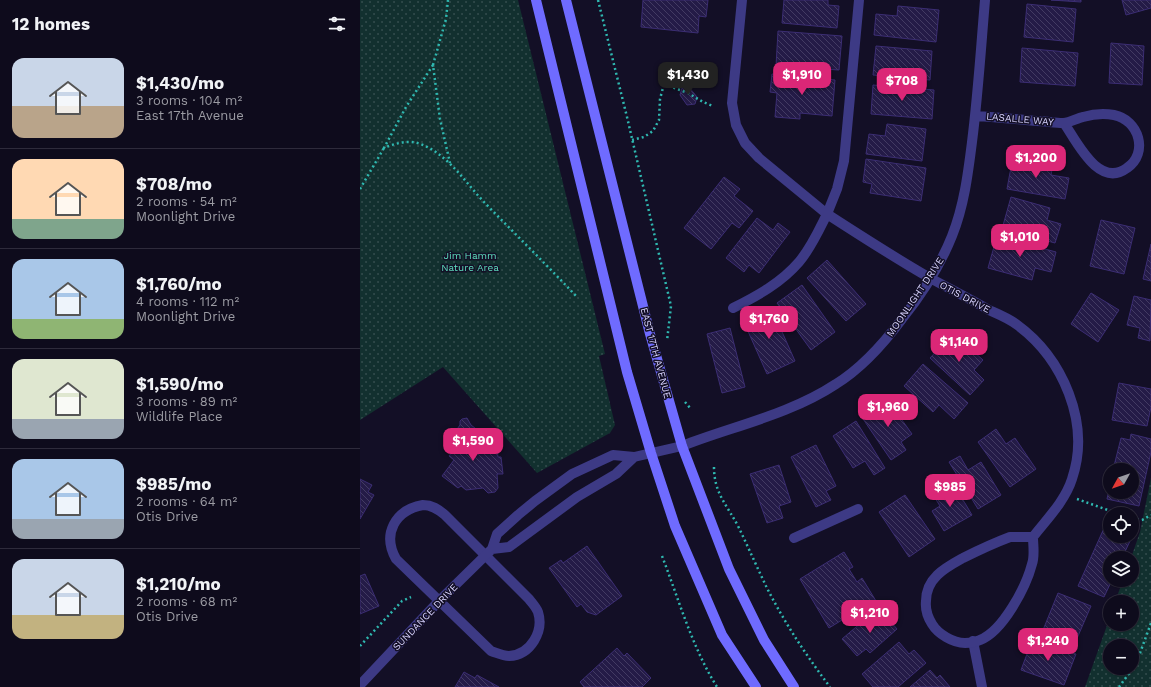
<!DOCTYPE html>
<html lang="en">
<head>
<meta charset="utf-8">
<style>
	:root { --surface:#0e0b1c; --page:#1c1929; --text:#f1f3f6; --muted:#9b9ba3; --line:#2e2b3b; --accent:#db2777 }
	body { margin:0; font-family:"Work Sans",sans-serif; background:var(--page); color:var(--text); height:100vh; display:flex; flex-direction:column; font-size:15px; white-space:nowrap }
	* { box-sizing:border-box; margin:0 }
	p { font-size:13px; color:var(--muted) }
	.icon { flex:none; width:22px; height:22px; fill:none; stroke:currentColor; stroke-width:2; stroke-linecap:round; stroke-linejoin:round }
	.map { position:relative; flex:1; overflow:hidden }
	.details { display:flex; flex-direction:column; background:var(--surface); width:360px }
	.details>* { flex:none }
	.needle { width:26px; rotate:230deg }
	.tools { position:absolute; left:743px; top:463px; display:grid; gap:8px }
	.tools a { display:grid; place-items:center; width:36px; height:36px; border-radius:50%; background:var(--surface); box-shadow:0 1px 3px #0004,0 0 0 1px var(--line); font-size:20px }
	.price { position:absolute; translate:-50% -34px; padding:0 9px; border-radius:8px; background:var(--accent); color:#fff; font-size:13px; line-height:26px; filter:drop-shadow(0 1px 2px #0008) }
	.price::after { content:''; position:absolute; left:50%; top:24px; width:12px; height:9px; margin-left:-6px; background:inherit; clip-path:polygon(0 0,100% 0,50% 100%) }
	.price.on { background:#222; color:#fff }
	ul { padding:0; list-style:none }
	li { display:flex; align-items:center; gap:12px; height:100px; padding:0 12px }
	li+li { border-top:1px solid var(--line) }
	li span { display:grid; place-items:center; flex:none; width:112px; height:80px; border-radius:12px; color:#555 }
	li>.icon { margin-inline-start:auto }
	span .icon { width:48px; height:48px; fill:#fffc; stroke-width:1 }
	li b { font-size:17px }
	h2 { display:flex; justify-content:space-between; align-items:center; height:48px; padding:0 12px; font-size:17px }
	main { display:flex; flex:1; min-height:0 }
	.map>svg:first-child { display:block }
	.park { fill:url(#park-dots); fill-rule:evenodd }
	.building { fill:url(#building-back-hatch); stroke:#3b2d73 }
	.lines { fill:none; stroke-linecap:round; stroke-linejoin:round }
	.path { stroke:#2fb8b0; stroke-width:2.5; stroke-dasharray:2 3; stroke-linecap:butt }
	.service { stroke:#3d3a85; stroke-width:10 }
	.minor { stroke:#3d3a85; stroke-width:10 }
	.tertiary { stroke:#3d3a85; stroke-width:10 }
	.secondary { stroke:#6f6bff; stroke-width:10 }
	.labels { text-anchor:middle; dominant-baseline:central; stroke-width:3; stroke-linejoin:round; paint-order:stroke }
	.street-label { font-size:10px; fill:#d9d4ff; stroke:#130f26 }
	.park-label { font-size:10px; fill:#5fe0c0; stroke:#130f26 }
</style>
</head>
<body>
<main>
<section class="details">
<h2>12 homes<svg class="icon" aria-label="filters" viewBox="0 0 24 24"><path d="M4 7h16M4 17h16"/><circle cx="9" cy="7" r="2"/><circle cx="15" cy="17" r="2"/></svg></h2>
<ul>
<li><span style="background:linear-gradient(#c9d6e8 60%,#b9a48a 0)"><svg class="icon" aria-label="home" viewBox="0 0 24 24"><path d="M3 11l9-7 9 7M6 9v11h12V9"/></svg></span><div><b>$1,430/mo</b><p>3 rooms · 104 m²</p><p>East 17th Avenue</p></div></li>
<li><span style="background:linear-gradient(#ffd9b3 75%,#7fa58c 0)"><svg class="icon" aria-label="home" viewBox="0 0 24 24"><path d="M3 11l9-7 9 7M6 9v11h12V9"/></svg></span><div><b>$708/mo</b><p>2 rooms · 54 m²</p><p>Moonlight Drive</p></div></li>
<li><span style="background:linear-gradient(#a9c7e8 75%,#8fb573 0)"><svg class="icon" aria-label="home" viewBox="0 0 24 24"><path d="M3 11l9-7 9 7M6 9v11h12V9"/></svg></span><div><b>$1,760/mo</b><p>4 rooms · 112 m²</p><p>Moonlight Drive</p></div></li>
<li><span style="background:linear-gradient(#dfe7d0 75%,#9aa5b1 0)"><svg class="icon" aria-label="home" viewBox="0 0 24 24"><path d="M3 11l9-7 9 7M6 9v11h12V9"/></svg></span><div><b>$1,590/mo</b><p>3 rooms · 89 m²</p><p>Wildlife Place</p></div></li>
<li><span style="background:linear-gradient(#a9c7e8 75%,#9aa5b1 0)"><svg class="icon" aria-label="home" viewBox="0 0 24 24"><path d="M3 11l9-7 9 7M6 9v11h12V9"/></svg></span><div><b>$985/mo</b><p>2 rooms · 64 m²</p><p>Otis Drive</p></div></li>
<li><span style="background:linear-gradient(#c9d6e8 70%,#c2b280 0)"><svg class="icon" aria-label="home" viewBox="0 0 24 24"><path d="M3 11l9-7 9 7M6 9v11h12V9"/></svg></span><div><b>$1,210/mo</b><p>2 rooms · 68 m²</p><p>Otis Drive</p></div></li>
</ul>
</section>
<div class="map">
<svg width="791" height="687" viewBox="0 0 791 687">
	<defs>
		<pattern id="park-dots" width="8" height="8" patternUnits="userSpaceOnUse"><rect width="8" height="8" fill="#12302f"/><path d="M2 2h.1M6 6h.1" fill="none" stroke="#344d4e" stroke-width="1.8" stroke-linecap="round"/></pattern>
		<pattern id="building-back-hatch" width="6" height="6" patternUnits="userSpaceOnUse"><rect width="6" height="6" fill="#241b47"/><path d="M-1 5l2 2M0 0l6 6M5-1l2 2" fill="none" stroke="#433b63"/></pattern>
	</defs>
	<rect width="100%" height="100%" fill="#130f26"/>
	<path class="park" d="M 0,0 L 158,0 L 245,354 L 239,356 L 255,425 L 250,433 L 177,473 L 83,367 L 0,420 Z
		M 791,478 L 791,687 L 725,687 L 750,617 L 750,624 L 772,624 L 772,602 L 755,602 L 763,580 L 772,580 L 772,558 L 771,558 L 780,532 ZM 750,646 L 772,646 L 772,668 L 750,668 Z"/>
	<path class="building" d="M 283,0 L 348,0 L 346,17 L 339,16 L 338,33 L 281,27 Z
		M 424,0 L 468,0 L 468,5 L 479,6 L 477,28 L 422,23 Z
		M 691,0 L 721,0 L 721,2 Z
		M 762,0 L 791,0 L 791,8 L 766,15 Z
		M 667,4 L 716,9 L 713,42 L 664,37 Z
		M 538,6 L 579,10 L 576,42 L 514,35 L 516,14 L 537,16 Z
		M 418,31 L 482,36 L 479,70 L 416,66 Z
		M 751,43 L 784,46 L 782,85 L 749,83 Z
		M 516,46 L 572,51 L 570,80 L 513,75 Z
		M 662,48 L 718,53 L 715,86 L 660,82 Z
		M 412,74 L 475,80 L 472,116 L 440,113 L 440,119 L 415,117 L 417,93 L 410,92 Z
		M 513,85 L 574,90 L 572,119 L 511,114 Z
		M 329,87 L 337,97 L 335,104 L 327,105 L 320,95 L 322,88 Z
		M 527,124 L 566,129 L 562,161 L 506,154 L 509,134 L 525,136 Z
		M 653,156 L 693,164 L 691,175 L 709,178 L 705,199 L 647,189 Z
		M 506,159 L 566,168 L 561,201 L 510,193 L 512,184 L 503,182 Z
		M 364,177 L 380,189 L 374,196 L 393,211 L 379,228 L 372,223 L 351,249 L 324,228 Z
		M 651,197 L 690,208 L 687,220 L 701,224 L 695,243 L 642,229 Z
		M 397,218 L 413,230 L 418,223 L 430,232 L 399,273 L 389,265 L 384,272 L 366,258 Z
		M 741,220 L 775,228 L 764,274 L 730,266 Z
		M 637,236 L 696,252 L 691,272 L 675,268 L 672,280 L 628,268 Z
		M 791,244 L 791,281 L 783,279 Z
		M 467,260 L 506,304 L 486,321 L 447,278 Z
		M 442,285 L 475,332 L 451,350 L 417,303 Z
		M 731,293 L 759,310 L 738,342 L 711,324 Z
		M 774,296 L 791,300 L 790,341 L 778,338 L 780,328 L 767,325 Z
		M 411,307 L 435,361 L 407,374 L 383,320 Z
		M 370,328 L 385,387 L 362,393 L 347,334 Z
		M 593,333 L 623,360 L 614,370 L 624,380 L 610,395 L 570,358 Z
		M 563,364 L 608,403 L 594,419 L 579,405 L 573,412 L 544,386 Z
		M 759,383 L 791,389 L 791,407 L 787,426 L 752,420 Z
		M 527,399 L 552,434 L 541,442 L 546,450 L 531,460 L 501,416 Z
		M 107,418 L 111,425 L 120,432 L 114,440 L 116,442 L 121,442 L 123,446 L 132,444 L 137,449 L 138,457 L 141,457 L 143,474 L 137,474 L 138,488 L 135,492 L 128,493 L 123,488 L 106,490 L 101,486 L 98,488 L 82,476 L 94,460 L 89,456 L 95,448 L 92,445 L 99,436 L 95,432 L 100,425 L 100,421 L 102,419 Z
		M 496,421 L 525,468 L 514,475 L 505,461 L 493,468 L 473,436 Z
		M 636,429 L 646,444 L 655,438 L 676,469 L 650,487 L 618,442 Z
		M 771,434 L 791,439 L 791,452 L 779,506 L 747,499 L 750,485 L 750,492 L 772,492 L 772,470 L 753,470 L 761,438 L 770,440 Z
		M 456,445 L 476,486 L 466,491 L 471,500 L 456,507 L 431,457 Z
		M 600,456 L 608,470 L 621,462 L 641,495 L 618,509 L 589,462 Z
		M 419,465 L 431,502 L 419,506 L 423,518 L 407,523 L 390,474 Z
		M 0,479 L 12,485 L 8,492 L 14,495 L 0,519 Z
		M 593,483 L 612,515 L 584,531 L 572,511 L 580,506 L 573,495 Z
		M 545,495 L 575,539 L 549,557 L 519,512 Z
		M 745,526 L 750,529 L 750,536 L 765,536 L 771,539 L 762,558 L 750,558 L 750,580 L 752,580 L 744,597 L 718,586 Z
		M 227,546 L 262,596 L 236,615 L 227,612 L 221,604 L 217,607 L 189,568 L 201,560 L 203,563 Z
		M 484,552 L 493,567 L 489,569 L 497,582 L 502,578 L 516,601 L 503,608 L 505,611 L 484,624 L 482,620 L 469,628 L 440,579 Z
		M 5,574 L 19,606 L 0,614 L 0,576 Z
		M 698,593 L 731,606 L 715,643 L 683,630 Z
		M 516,610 L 523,619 L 526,616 L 537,629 L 510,653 L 506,649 L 497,656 L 482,639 Z
		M 673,638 L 716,654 L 704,685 L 661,670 Z
		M 539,642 L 549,654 L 554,650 L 566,663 L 538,687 L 513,687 L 502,674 Z
		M 257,648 L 264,656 L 267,653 L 291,678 L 282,687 L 224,687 L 220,682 Z
		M 570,670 L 577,678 L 580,675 L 590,687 L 550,687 Z
		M 104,672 L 115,678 L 117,675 L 139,687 L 95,687 Z"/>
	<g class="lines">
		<path class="path" d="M 88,0 L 86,19 L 73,65 L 80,119 L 90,163
			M 238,0 L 267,117 L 311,306 L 307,341
			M 73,65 L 46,107 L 24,148 C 36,143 50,139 63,145 C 89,156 105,182 124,202 C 155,234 186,264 216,296
			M 304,84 L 328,93 L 343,102 L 353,106
			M 272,140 L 284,137 L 293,131 L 299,120 L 300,99 L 304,84 L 313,73 L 328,67 L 355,70
			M 0,189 L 24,148
			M 325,402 L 331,409
			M 354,467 C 354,494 368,506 379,528 C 388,547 397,567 406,586 C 424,622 446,655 470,687
			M 717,499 L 759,514
			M 772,519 L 782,520 L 791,515
			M 302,556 C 319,600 332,647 357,687
			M 0,646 L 42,601 L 51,597
			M 759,687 L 776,664 L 791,623"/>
		<path class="service" d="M 434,538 L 498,509
			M 613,641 L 622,687"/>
		<path class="minor" d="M 499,0 L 484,161 L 477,189 L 467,214 C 501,236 535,258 570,278 C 590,289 610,299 629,310 C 638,314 648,318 656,324 C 703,358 731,423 712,479 C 705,501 687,519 673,537
			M 615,116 C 635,117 656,119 676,121 C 685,121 694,123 703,123 C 710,123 717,118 723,117 C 733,114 744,113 754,115 C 779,120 789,153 767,168 C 739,189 717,142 704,123
			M 373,308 C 397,296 421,283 439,262 C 451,248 459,230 467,214 L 399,158 L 385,143 L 376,125 L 372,103 L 382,0
			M 322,446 C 373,426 429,415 476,384 C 502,368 524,343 542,319 C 562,294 580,266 592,236 C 604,206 608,174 612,142 C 618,95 621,47 625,0
			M 63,505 C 72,505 78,509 85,515 L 169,599 C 172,603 176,607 178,612 C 184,631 171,655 149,656 C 143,656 137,653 131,651 L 36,559 C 22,534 35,510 63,505 Z
			M 650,537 L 673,537 C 673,545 675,556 672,564 C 666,587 643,631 620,640 C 616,642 609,643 605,643 C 593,643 578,634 572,624 C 567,616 565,610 566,601 C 566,578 585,568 603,558 C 619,550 634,543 650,537 Z"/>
		<path class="tertiary" d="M 132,549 L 149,547 L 217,497 L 256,474 L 274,457
			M 0,685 L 80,600 L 132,549 L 137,534 L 158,515 L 175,501 L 212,474 L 253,455 L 274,457 L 322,446"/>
		<path class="secondary" d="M 176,0 L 267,372 L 291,453 L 315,526 L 362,635 L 396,687
			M 206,0 L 290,334 L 322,446 L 369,569 L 404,640 L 434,687"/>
	</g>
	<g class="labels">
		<g class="street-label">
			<text transform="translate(660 119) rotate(5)">LASALLE WAY</text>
			<text transform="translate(555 297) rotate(-56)">MOONLIGHT DRIVE</text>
			<text transform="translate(605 297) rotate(28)">OTIS DRIVE</text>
			<text transform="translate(296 353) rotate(75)">EAST 17TH AVENUE</text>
			<text transform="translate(65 617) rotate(-46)">SUNDANCE DRIVE</text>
		</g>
		<g class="park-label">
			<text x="110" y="255">Jim Hamm<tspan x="110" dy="12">Nature Area</tspan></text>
		</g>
	</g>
</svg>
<div class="tools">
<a><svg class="needle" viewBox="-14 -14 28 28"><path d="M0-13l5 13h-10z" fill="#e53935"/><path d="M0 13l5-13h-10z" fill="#9b9ba3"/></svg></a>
<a><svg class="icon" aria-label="locate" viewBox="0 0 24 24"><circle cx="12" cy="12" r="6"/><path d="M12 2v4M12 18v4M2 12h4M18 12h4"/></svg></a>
<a><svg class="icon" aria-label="layers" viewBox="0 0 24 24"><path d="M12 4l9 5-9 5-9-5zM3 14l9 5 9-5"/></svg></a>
<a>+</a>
<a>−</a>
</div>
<b class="price on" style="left:328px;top:96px">$1,430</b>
<b class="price" style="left:442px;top:96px">$1,910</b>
<b class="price" style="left:542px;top:102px">$708</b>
<b class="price" style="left:676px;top:179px">$1,200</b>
<b class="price" style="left:660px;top:258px">$1,010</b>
<b class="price" style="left:409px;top:340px">$1,760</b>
<b class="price" style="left:599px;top:363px">$1,140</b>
<b class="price" style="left:528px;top:428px">$1,960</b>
<b class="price" style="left:113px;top:462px">$1,590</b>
<b class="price" style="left:590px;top:508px">$985</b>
<b class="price" style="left:510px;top:634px">$1,210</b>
<b class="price" style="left:688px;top:662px">$1,240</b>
</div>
</main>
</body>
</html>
